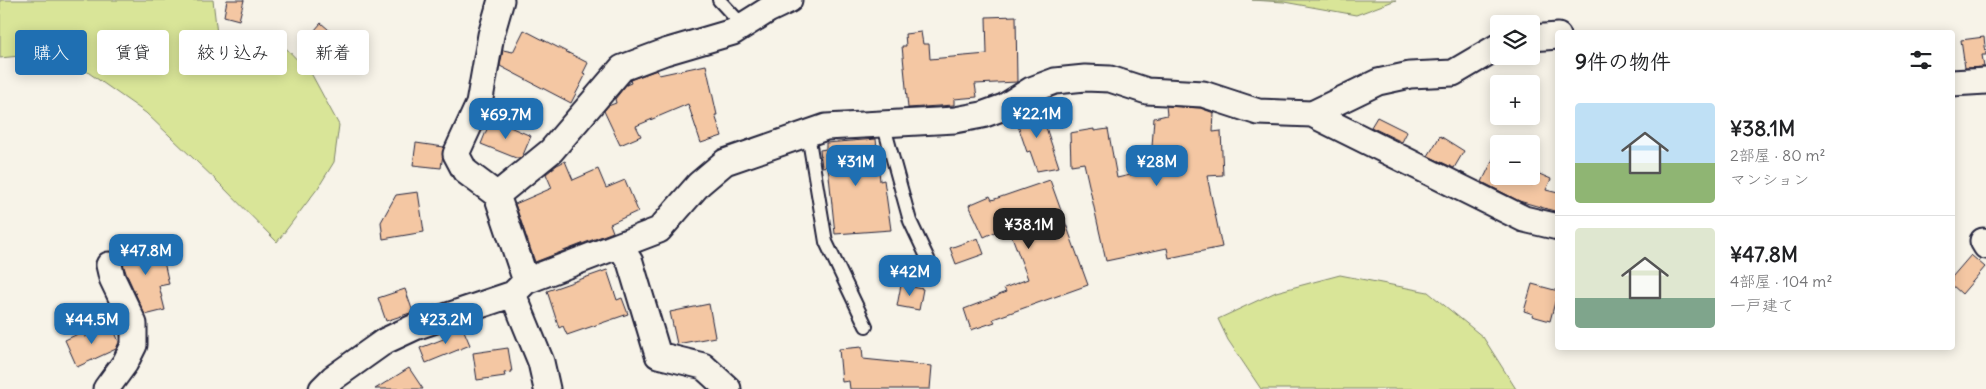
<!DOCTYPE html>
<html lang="ja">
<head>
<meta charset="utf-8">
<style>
	:root { --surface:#fff; --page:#f6f6f6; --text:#202124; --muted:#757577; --line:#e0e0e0; --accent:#1f6fb2 }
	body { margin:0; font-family:Delius,"Klee One",sans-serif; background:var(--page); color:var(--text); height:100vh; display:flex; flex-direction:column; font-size:19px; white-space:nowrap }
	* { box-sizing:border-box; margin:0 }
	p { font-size:16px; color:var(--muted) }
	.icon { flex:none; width:28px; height:28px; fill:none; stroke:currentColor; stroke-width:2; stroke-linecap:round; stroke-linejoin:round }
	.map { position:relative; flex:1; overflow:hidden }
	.sheet { position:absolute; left:1555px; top:30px; width:400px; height:320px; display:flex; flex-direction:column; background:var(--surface); border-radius:5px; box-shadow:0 2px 12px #0003 }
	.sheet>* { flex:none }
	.banner { position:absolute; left:15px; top:30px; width:475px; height:45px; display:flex; gap:10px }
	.buttons { position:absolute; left:1490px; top:15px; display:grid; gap:10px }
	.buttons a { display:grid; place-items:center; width:50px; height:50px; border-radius:5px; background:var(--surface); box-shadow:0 2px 12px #0003; font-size:25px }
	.price { position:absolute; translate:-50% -42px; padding:0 11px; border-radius:10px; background:var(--accent); color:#fff; font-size:16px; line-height:32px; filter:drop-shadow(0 1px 2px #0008) }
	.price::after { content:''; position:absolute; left:50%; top:30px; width:15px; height:11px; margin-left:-8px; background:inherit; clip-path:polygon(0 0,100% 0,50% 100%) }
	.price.on { background:#222; color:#fff }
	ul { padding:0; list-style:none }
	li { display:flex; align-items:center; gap:15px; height:125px; padding:0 20px }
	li+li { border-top:1px solid var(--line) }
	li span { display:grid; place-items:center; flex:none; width:140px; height:100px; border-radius:5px; color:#555 }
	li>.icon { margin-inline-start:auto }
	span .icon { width:60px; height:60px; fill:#fffc; stroke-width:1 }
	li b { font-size:21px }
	h2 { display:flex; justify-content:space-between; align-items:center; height:60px; padding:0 20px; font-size:21px }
	.pill { padding:0 18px; border-radius:5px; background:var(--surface); box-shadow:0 2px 12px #0003; font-size:18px; line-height:45px }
	.pill.on { background:var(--accent); color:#fff }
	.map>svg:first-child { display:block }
	.green { fill:#d9e598; stroke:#7e846a }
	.building { fill:#f4c7a3; stroke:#22223b }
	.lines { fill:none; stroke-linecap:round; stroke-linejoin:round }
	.service-casing { stroke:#22223b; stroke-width:16 }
	.minor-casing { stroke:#22223b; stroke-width:29 }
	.service { stroke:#f7f3e8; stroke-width:12 }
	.minor { stroke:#f7f3e8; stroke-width:25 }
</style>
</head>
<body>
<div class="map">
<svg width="1986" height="389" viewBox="0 0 1986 389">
	<rect width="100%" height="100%" fill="#f7f3e8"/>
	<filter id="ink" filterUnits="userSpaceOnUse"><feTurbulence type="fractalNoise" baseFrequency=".02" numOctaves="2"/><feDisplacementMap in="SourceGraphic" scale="10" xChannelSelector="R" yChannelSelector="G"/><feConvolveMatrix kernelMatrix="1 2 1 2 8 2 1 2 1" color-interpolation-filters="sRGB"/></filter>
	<g filter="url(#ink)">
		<path class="green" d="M 0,0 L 213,0 L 217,34 L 280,42 L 312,75 L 339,125 L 334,162 L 318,188 L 277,242 L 219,183 L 146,113 L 59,52 L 0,58 Z
			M 1252,0 L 1396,0 L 1356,15 L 1284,2 Z
			M 1340,275 L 1428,292 L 1483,337 L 1516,389 L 1261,389 L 1228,340 L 1218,319 L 1276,292 Z"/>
		<path class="building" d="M 227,0 L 244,0 L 239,20 L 224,16 Z
			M 1016,16 L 1017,82 L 975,84 L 977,97 L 954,99 L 954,105 L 908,108 L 902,46 L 906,46 L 905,34 L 921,32 L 923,44 L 929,44 L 930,59 L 987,54 L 986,17 Z
			M 321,23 L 351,49 L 333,71 L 302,45 Z
			M 524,30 L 588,63 L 583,73 L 586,74 L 571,103 L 500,66 L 503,50 L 513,52 Z
			M 1984,37 L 1986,55 L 1982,55 L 1984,67 L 1965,68 L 1961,40 Z
			M 706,65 L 717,115 L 715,115 L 722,136 L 701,143 L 688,104 L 636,126 L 641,136 L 620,145 L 604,111 L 608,106 L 616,103 L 615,99 L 626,85 L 631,83 L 630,80 L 657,70 L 659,75 Z
			M 1039,106 L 1059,167 L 1037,171 L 1030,151 L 1027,152 L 1015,117 L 1024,112 Z
			M 1166,106 L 1200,108 L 1214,113 L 1213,132 L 1221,131 L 1223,175 L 1207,176 L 1222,247 L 1169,258 L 1167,248 L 1106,261 L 1084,163 L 1071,165 L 1070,133 L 1094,129 L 1094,131 L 1108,129 L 1117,178 L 1152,170 L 1148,148 L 1152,147 L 1154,118 L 1167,115 Z
			M 1377,117 L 1407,132 L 1402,142 L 1371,127 Z
			M 491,119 L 531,136 L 523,155 L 520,158 L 516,158 L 481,144 Z
			M 1440,136 L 1464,151 L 1454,168 L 1428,156 Z
			M 876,139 L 880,181 L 884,180 L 891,230 L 835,234 L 828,166 L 822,167 L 820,150 L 826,149 L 826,143 Z
			M 416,143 L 444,147 L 441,168 L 413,165 Z
			M 1499,147 L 1499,176 L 1513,176 L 1532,185 L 1537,173 L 1551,179 L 1546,190 L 1558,193 L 1558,212 L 1519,201 L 1482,182 Z
			M 565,161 L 573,180 L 598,169 L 606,188 L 625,180 L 638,211 L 610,224 L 613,232 L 535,262 L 515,204 L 552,188 L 546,174 L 557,165 Z
			M 1050,180 L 1088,285 L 993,319 L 995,322 L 971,330 L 964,309 L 998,296 L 998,295 L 1006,292 L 1004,288 L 1028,279 L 1008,226 L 984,237 L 969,205 L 990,196 L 992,200 Z
			M 418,192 L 424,232 L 383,239 L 381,222 L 396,195 Z
			M 978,238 L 984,254 L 956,264 L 950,248 Z
			M 160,244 L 169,284 L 159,286 L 165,310 L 145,315 L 126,273 L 119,251 Z
			M 1971,255 L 1985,267 L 1962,294 L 1952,285 L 1952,277 Z
			M 607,270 L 617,300 L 622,298 L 628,314 L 567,335 L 563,326 L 559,328 L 547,291 Z
			M 1532,284 L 1558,291 L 1550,321 L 1532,316 L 1533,314 L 1524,311 Z
			M 901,285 L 923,289 L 919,310 L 897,306 Z
			M 405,289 L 413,312 L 386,321 L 378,298 Z
			M 709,304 L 715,337 L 677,344 L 670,312 Z
			M 112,325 L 119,342 L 116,349 L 77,367 L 65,340 L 82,332 L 85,337 Z
			M 462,326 L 470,345 L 426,363 L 420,348 L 446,338 L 444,332 Z
			M 862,347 L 863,359 L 932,366 L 930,389 L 850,389 L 849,381 L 842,382 L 839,349 Z
			M 508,348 L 512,372 L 504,373 L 505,376 L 477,380 L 473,353 Z
			M 409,368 L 423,389 L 375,389 Z"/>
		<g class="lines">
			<g class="service-casing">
				<path id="service" d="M 719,0 L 743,26
					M 883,123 L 910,221 L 928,259
					M 808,134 L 826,242 L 866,326"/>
			</g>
			<g class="minor-casing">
				<path id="minor" d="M 501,0 L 491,35 L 479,104 L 456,154 L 465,171 L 497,195 L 526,281
					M 1531,38 L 1558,36
					M 1952,83 L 1986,81
					M 1312,114 L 1524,219 L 1558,227
					M 497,195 L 551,151 L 622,68 L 665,52 L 733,32 L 768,10 L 789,0
					M 1983,241 L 1986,246
					M 620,246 L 630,262 L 658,355 L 703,366 L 728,389
					M 513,294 L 541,362 L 547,389
					M 106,389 L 125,363 L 134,345 L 134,324 L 112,278 L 109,265
					M 322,389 L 333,378 L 385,341 L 415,327 L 513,294 L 526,281 L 659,230 L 699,184 L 725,162 L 826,127 L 955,120 L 982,115 L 1004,107 L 1031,90 L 1055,81 L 1085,78 L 1110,79 L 1147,91 L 1203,94 L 1258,112 L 1312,114 L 1378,82 L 1410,75 L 1453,73 L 1499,46"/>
			</g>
			<use href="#service" class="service"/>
			<use href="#minor" class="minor"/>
		</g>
	</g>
</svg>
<div class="buttons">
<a><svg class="icon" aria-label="layers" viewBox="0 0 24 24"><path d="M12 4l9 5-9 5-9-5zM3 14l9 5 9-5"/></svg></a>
<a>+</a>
<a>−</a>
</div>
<b class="price" style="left:1037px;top:139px">¥22.1M</b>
<b class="price" style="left:506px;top:140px">¥69.7M</b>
<b class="price" style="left:856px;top:187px">¥31M</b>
<b class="price" style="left:1157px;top:187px">¥28M</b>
<b class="price on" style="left:1029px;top:250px">¥38.1M</b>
<b class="price" style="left:146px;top:276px">¥47.8M</b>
<b class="price" style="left:910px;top:297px">¥42M</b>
<b class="price" style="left:92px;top:345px">¥44.5M</b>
<b class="price" style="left:446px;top:345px">¥23.2M</b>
<div class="banner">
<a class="pill on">購入</a>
<a class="pill">賃貸</a>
<a class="pill">絞り込み</a>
<a class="pill">新着</a>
</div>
<section class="sheet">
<h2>9件の物件<svg class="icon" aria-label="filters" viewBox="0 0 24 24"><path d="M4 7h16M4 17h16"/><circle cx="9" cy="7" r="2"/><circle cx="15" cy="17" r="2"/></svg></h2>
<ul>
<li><span style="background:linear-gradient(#bfe0f5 60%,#8fb573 0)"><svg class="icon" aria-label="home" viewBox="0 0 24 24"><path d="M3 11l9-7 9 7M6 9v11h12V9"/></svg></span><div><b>¥38.1M</b><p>2部屋 · 80 m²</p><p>マンション</p></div></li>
<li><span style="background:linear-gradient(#dfe7d0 70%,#7fa58c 0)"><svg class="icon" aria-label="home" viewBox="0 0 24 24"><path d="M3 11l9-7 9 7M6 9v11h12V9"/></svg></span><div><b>¥47.8M</b><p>4部屋 · 104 m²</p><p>一戸建て</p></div></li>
</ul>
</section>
</div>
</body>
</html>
